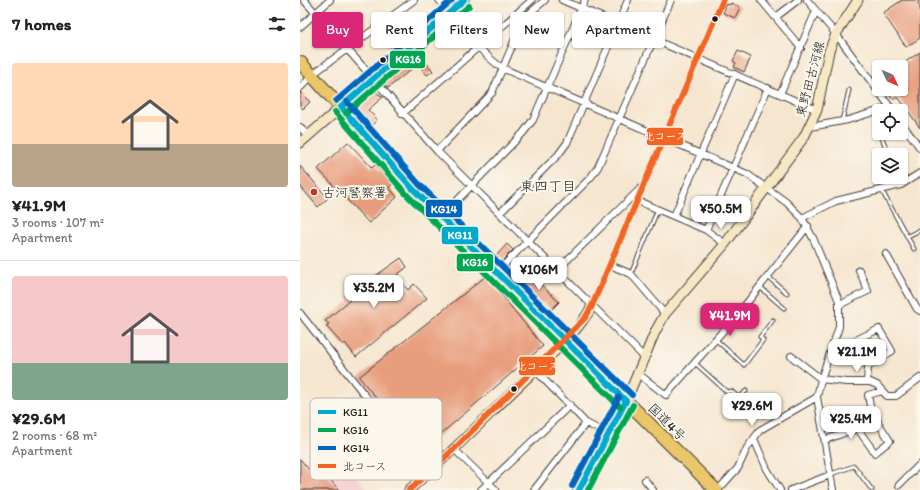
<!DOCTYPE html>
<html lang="en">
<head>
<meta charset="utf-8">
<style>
	:root { --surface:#fff; --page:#f2f2f2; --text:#222; --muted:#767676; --line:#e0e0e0; --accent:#db2777 }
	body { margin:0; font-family:Itim,"Klee One",sans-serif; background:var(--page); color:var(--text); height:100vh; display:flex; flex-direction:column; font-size:15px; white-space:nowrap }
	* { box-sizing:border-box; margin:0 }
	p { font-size:13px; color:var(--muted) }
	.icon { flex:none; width:22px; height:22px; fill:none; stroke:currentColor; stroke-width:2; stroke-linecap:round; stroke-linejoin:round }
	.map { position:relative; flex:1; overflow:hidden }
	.drawer { display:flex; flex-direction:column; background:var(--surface); width:300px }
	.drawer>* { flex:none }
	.banner { position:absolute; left:12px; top:12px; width:380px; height:36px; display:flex; gap:8px }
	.needle { width:26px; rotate:134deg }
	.controls { position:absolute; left:572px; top:60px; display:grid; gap:8px }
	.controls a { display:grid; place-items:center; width:36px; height:36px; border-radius:4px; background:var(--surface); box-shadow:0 1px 3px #0004; font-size:20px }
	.price { position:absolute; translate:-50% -34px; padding:0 9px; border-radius:8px; background:#fff; color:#222; font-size:13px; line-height:26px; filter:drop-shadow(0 1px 2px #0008) }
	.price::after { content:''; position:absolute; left:50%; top:24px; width:12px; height:9px; margin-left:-6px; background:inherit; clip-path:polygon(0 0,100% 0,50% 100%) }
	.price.on { background:var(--accent); color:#fff }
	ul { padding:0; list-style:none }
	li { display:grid; align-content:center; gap:8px; height:212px; padding:0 12px }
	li+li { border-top:1px solid var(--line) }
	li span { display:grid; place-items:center; height:124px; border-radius:4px; color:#555 }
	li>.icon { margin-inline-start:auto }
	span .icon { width:72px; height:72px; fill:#fffc; stroke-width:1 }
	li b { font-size:17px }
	h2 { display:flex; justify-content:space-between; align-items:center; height:48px; padding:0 12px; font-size:17px }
	.tag { padding:0 14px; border-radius:4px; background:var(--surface); box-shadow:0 1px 3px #0004; font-size:14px; line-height:36px }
	.tag.on { background:var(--accent); color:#fff }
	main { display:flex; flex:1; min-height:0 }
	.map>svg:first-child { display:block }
	.built { fill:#f7cfd2 }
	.building { fill:#e89d7d }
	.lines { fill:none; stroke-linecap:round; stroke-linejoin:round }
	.lane-casing { stroke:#3d3a37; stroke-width:5 }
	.street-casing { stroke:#3d3a37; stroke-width:8 }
	.secondary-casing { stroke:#3d3a37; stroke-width:11 }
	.highway-casing { stroke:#3d3a37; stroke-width:14 }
	.lane { stroke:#fff; stroke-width:3 }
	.street { stroke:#fff; stroke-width:6 }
	.secondary { stroke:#f7e8c3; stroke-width:9 }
	.highway { stroke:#ebc669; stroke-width:12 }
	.path-bridge { stroke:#3d3a37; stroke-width:1; stroke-dasharray:1 3; stroke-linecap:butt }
	.bus-1-casing { stroke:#fbf7ec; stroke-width:9 }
	.bus-2-casing { stroke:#fbf7ec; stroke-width:9 }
	.bus-3-casing { stroke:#fbf7ec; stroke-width:9 }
	.bus-4-casing { stroke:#fbf7ec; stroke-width:9 }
	.bus-1 { stroke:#00a9ce; stroke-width:6 }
	.bus-2 { stroke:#00a651; stroke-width:6 }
	.bus-3 { stroke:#0065bd; stroke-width:6 }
	.bus-4 { stroke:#f26522; stroke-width:6 }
	.bus-dot { fill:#1c1c1c; stroke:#fbf7ec; stroke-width:1.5 }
	.poi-dot { fill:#c8321e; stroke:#fbf7ec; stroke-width:1.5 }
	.labels { text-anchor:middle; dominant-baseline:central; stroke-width:4; stroke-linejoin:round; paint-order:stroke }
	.street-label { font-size:13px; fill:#1c1c1c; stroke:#fbf7ec }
	.poi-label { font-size:13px; fill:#1c1c1c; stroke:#fbf7ec; text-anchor:start }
	.neighbourhood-label { font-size:14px; fill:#1c1c1c; stroke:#fbf7ec }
	.key { fill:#fbf7ec; stroke:#b8b5ae; stroke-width:1 }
	.key-label { font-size:11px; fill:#1c1c1c }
	.line-badge { stroke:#fbf7ec; stroke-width:1.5 }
	.badge-label { font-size:11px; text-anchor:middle; font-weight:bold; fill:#fff }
</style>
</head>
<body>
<main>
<section class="drawer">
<h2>7 homes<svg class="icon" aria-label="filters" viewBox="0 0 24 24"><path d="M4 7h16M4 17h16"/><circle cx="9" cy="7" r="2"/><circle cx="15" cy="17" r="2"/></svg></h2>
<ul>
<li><span style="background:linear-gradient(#ffd9b3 65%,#b9a48a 0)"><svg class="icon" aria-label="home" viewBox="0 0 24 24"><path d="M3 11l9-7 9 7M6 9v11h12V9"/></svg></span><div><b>¥41.9M</b><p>3 rooms · 107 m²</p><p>Apartment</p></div></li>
<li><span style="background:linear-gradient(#f6c9c9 70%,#7fa58c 0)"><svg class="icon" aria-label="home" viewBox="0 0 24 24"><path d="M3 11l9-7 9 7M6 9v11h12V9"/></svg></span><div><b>¥29.6M</b><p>2 rooms · 68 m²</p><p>Apartment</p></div></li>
</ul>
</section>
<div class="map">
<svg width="620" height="490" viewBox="0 0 620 490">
	<rect width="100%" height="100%" fill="#fbf7ec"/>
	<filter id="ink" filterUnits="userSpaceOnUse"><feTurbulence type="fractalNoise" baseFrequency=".025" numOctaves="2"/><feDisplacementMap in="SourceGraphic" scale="8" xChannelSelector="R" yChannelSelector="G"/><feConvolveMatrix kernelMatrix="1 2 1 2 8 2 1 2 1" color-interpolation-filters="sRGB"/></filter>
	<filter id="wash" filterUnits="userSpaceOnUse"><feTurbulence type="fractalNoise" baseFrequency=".012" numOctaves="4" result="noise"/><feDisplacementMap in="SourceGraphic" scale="16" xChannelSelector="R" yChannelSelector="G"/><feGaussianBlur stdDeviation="0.9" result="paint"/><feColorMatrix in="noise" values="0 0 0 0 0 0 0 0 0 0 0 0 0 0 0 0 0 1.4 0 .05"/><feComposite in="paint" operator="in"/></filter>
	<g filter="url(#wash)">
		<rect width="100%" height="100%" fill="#f6e6d0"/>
		<path class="built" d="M 0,454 L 18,475 L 40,456 L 66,488 L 64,490 L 0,490 Z"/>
		<g id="blocks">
			<path class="building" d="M 602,0 L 620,0 L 618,3 L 620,5 L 620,38 L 606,47 L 583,13 Z
				M 431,3 L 440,7 L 435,18 L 423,13 L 427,4 L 430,5 Z
				M 106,25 L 109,29 L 105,32 L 107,34 L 103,37 L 104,39 L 92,49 L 85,41 L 90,37 L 92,39 Z
				M 120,51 L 124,56 L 122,58 L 133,71 L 127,75 L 118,64 L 88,88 L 82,82 Z
				M 438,51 L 451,57 L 444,72 L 434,67 L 436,63 L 433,61 Z
				M 620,52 L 620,128 L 599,98 L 591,98 L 589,91 L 589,89 L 601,89 L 601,65 Z
				M 74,91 L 83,97 L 68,110 L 76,118 L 76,121 L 70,127 L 55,111 L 56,105 Z
				M 0,92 L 10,102 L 3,109 L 0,106 Z
				M 48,142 L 72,168 L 75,165 L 92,184 L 89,187 L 97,197 L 69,223 L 18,169 Z
				M 0,166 L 28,198 L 18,207 L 0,186 Z
				M 207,244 L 213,250 L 201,262 L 197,258 L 197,255 Z
				M 101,258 L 107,267 L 96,276 L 108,290 L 114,284 L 127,298 L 56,357 L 45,343 L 43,345 L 26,326 L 29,324 L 25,321 L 50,300 L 47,296 L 66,281 L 67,282 Z
				M 229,273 L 259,302 L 251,310 L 243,302 L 241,304 L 220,283 L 221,278 Z
				M 186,276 L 243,346 L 120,452 L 59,377 Z
				M 0,459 L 16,478 L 24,470 L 29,474 L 27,476 L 39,490 L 0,490 Z"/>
		</g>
	</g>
	<g filter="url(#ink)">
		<use href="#blocks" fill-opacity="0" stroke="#3d3a37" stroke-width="1"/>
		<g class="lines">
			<g class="lane-casing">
				<path id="lane" d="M 542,121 L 549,90
					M 580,133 L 589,155
					M 588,177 L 592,188
					M 582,191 L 614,249
					M 608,236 L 620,230
					M 331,274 L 358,209
					M 468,277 L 487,293
					M 460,287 L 484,308
					M 415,339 L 444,365 L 463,340 L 460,337 L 473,320
					M 395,363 L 427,392 L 431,391 L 439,398 L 446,391
					M 42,458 L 87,420
					M 531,474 L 554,466 L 572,490"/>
			</g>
			<g class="street-casing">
				<path id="street" d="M 4,0 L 137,151 L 344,357
					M 139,0 C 159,23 178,51 202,68 L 447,174 L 486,202 L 502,218 L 513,238 L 539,301 L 539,327 L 521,379 L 517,397 L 533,490
					M 262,0 L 517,110
					M 461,0 L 501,48
					M 507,0 L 536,34 L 593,111
					M 476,17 L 498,0
					M 0,27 L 30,0
					M 0,88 L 17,71 L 114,0
					M 480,94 L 516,11
					M 102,114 L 232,0
					M 601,122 L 620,148
					M 0,127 L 8,136
					M 510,127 L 548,120 L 590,107
					M 137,151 L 192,93 L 224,18 L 245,0
					M 338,201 L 406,230 L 425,244
					M 200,213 L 258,155 L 267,143 L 328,0
					M 374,216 L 435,74
					M 141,217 L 223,133 L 233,120 L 285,0
					M 502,218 L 536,201 L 601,185 L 620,173
					M 406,230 L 468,88
					M 586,254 L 617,309 L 620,311
					M 310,265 L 331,274 L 365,314
					M 257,270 L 343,186
					M 197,272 L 291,177 L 298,167 L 371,0
					M 539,305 L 568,291 L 559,270
					M 292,306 L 423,0
					M 0,313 L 63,393 L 129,472
					M 534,344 L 545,345 L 579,329 L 592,351 L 568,367 L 567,382
					M 491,356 L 521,379 L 546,382 L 570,382 L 577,385 L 587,396 L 596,396 L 620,378
					M 235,370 L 286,423 L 310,435
					M 337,373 L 366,395 L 438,314 L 508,226
					M 573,422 L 568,395 L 582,391
					M 454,439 L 467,469 L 480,490
					M 525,440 L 577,421 L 590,441 L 575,453 L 557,428
					M 154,449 L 196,490
					M 345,480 L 353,490
					M 599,485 L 620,464
					M 181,490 L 270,405
					M 234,490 L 286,423
					M 418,490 L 438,468 L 447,448 L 460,430 L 517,397
					M 491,490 L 530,475"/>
			</g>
			<g class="secondary-casing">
				<path id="secondary" d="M 0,143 L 164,0
					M 326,401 L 355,332 L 365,314 L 425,244 L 504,137 L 517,110 L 529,51 L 536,34 L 558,0
					M 109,490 C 151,454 189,414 229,376 C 251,354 278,333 292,306"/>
			</g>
			<g class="highway-casing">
				<path id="highway" d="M 0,62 L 113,189 L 416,490
					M 279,490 L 326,401"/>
			</g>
			<use href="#lane" class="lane"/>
			<use href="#street" class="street"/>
			<use href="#secondary" class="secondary"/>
			<use href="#highway" class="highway"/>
			<path class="path-bridge" d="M 44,97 L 50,105 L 36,117 L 30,109 Z"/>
			<g class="bus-1-casing">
				<path id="bus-1" d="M 41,107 L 113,189 L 326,401
					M 41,107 L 164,0
					M 279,490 L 326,401"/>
			</g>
			<g class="bus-2-casing">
				<path id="bus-2" d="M 35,112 L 107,195 L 320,407
					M 46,113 L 169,6
					M 288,490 L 333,405"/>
			</g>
			<g class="bus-3-casing">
				<path id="bus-3" d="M 36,101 L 152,0
					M 47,102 L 119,184 L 332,395
					M 272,486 L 319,397"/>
			</g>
			<g class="bus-4-casing">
				<path id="bus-4" d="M 109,490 L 154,449 L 285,318 L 292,306 L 423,0"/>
			</g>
			<use href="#bus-1" class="bus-1"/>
			<use href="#bus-2" class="bus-2"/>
			<use href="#bus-3" class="bus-3"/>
			<use href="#bus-4" class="bus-4"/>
		</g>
	</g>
	<g class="bus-dot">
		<circle cx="415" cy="19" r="3.5"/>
		<circle cx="83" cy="60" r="3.5"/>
		<circle cx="214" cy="389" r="3.5"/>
	</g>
	<circle class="poi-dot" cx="14" cy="192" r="4"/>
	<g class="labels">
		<g class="street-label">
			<text transform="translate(510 79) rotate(-75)">東野田古河線</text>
			<text transform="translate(367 422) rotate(45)">国道4号</text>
		</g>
		<g class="poi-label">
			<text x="22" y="192">古河警察署</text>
		</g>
		<g class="neighbourhood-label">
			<text x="248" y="186">東四丁目</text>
		</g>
	</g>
	<rect x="10" y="398" width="132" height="82" rx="6" class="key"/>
	<rect x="18" y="410" width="18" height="4" fill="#00a9ce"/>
	<rect x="18" y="428" width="18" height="4" fill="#00a651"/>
	<rect x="18" y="446" width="18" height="4" fill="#0065bd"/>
	<rect x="18" y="464" width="18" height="4" fill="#f26522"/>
	<g class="key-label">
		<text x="43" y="416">KG11</text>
		<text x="43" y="434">KG16</text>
		<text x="43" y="452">KG14</text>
		<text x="43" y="470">北コース</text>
	</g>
	<g class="line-badge">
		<rect x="89" y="50" width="37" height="19" rx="4" fill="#00a651"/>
		<rect x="346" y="127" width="38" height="19" rx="4" fill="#f26522"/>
		<rect x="125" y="199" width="38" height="19" rx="4" fill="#0065bd"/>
		<rect x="141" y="226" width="38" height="19" rx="4" fill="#00a9ce"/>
		<rect x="156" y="253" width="38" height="19" rx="4" fill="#00a651"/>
		<rect x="218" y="356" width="38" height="20" rx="4" fill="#f26522"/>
	</g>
	<g class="badge-label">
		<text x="108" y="63">KG16</text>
		<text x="365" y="140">北コース</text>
		<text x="144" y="213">KG14</text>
		<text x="160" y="239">KG11</text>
		<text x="175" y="266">KG16</text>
		<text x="237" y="370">北コース</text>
	</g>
</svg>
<div class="controls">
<a><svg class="needle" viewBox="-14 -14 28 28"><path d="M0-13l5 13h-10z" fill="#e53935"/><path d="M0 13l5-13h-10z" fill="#767676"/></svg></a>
<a><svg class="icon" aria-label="locate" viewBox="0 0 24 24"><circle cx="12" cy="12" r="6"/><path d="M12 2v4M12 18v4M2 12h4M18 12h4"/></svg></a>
<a><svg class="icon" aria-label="layers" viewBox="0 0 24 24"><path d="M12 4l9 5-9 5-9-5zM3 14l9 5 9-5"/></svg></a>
</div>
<b class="price" style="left:421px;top:230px">¥50.5M</b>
<b class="price" style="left:239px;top:291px">¥106M</b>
<b class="price" style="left:74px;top:309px">¥35.2M</b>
<b class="price on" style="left:430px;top:337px">¥41.9M</b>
<b class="price" style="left:557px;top:373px">¥21.1M</b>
<b class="price" style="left:452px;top:427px">¥29.6M</b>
<b class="price" style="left:551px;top:440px">¥25.4M</b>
<div class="banner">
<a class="tag on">Buy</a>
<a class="tag">Rent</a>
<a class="tag">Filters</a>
<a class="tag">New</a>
<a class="tag">Apartment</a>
</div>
</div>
</main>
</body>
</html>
